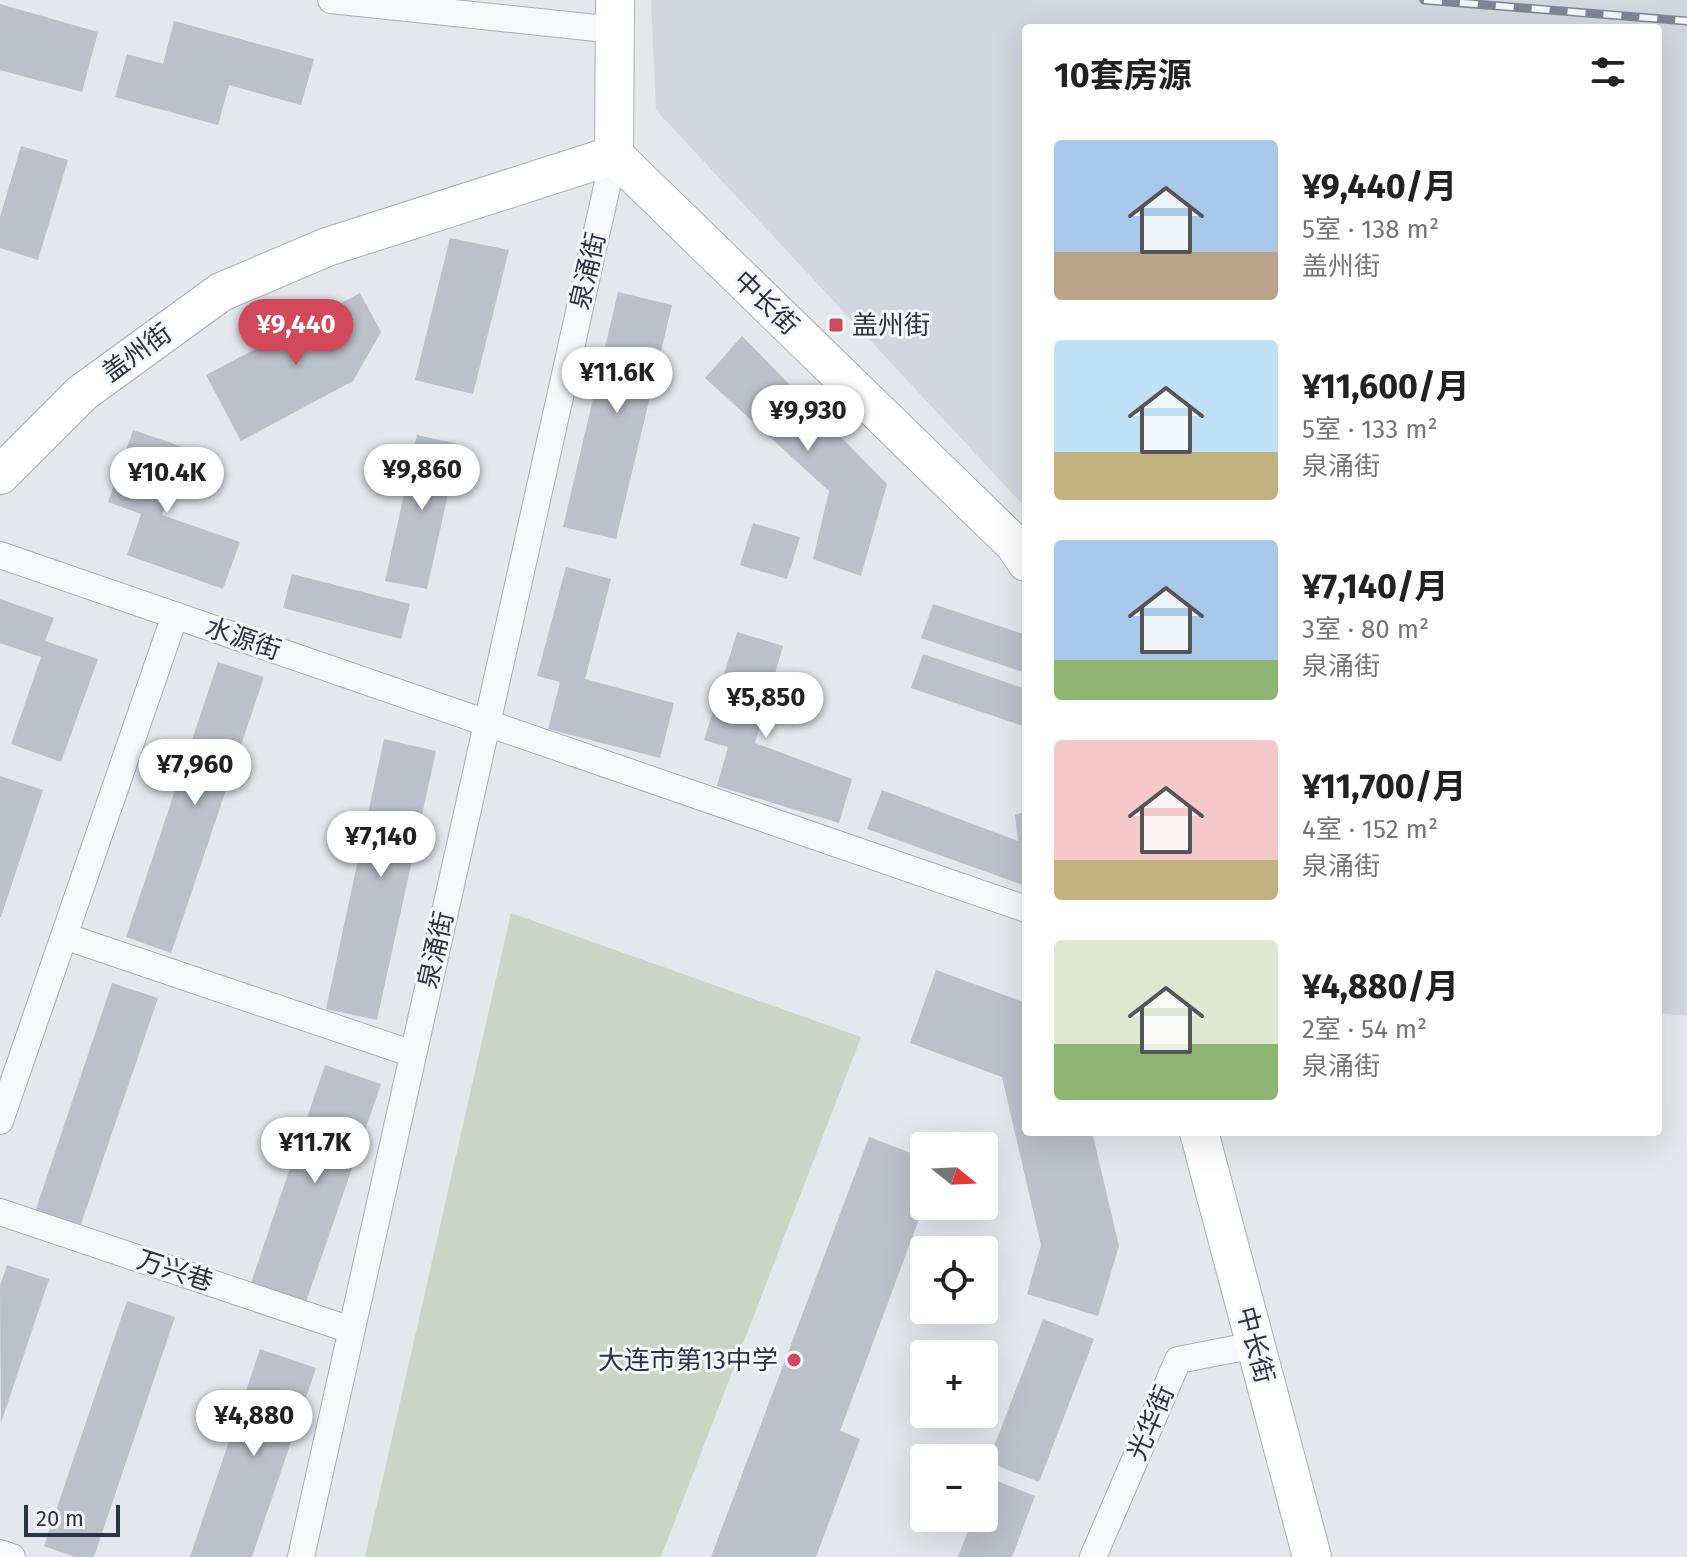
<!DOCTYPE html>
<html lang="zh">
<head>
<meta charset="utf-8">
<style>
	:root { --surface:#fff; --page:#f6f6f6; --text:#222; --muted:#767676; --accent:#d1495b }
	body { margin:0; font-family:"Fira Sans","Noto Sans SC",sans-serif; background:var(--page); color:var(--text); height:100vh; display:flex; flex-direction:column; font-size:30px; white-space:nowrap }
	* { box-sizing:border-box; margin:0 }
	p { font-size:26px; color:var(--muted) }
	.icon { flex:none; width:44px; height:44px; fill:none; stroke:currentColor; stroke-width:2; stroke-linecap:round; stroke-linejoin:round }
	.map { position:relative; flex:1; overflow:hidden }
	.panel { position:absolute; left:1022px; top:24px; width:640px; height:1112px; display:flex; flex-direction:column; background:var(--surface); border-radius:8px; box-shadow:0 8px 32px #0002 }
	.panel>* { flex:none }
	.needle { width:52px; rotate:108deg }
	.tools { position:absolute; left:910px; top:1132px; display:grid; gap:16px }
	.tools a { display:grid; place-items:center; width:88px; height:88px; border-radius:8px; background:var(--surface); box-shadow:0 8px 32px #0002; font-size:40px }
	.scale { position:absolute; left:24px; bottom:20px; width:96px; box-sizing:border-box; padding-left:8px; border:4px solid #2b3445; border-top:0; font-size:22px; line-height:28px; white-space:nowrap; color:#2b3445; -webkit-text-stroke:6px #f4f6f9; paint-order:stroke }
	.price { position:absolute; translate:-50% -68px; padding:0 18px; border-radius:28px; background:#fff; color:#222; font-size:26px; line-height:52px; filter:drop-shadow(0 2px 4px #0008) }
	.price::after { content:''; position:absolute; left:50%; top:48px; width:24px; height:18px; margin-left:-12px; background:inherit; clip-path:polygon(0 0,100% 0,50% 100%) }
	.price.current { background:var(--accent); color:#fff }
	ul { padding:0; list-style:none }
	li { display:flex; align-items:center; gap:24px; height:200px; padding:0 32px }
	li span { display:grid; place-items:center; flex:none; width:224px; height:160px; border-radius:8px; color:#555 }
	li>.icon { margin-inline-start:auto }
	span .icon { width:96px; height:96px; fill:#fffc; stroke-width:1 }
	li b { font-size:34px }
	h2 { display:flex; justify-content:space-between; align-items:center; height:96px; padding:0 32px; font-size:34px }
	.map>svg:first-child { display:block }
	.built { fill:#d2d6de }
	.green { fill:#c9d6c5 }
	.building { fill:#bbc0ca }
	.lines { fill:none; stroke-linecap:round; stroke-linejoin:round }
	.street-casing { stroke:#a9aeb7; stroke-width:28 }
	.secondary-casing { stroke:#a9aeb7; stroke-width:40 }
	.street { stroke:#f7f8fa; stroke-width:26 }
	.secondary { stroke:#fff; stroke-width:38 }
	.rail-casing { stroke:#7d8696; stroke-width:9 }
	.rail { stroke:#f4f6f9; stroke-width:6; stroke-dasharray:18; stroke-linecap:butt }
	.poi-dot { fill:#d1495b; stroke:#f4f6f9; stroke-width:3 }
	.labels { text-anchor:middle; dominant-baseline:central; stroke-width:6; stroke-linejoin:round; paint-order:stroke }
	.street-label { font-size:26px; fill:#2b3445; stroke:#f4f6f9 }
	.poi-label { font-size:26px; fill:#2b3445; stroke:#f4f6f9; text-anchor:start }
</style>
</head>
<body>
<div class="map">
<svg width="1687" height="1557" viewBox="0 0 1687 1557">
	<rect width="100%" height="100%" fill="#e4e7ec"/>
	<path class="built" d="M 651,0 L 1687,0 L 1687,1016 L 1658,1013 L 1658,28 L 1026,28 L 1026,508 L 656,110 Z"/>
	<path class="green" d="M 511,913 L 861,1037 L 661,1557 L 365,1557 Z"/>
	<path class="building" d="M 0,4 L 98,32 L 82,92 L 0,70 Z
		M 174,21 L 314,59 L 301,105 L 229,85 L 218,125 L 115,97 L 127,54 L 163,64 Z
		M 21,146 L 68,160 L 38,260 L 0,248 L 0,217 Z
		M 450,238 L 509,250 L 473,394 L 415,380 Z
		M 618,292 L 672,305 L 616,539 L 563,527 Z
		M 360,293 L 381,332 L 353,381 L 241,441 L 206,375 Z
		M 742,336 L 887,484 L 861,576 L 813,559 L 829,491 L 705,378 Z
		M 133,430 L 186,448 L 162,515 L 240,542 L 223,589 L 127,555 L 141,514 L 108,502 Z
		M 417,435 L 459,444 L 427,589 L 385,581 Z
		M 753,523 L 800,537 L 787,579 L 740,565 Z
		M 566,567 L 611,579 L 585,679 L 674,703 L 660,758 L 548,729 L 560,682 L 537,676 Z
		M 292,574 L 410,604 L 401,639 L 283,608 Z
		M 0,599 L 54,618 L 45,641 L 98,659 L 61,762 L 11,744 L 41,657 L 0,643 Z
		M 933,604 L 1026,635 L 1026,673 L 921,638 Z
		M 737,632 L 783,646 L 755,743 L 852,779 L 839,823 L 717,786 L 728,747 L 704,740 Z
		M 923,654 L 1026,689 L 1026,718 L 1023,726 L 911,688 Z
		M 218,662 L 264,677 L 171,953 L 126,937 Z
		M 384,739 L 436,751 L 377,1020 L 326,1009 Z
		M 0,776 L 43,790 L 1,917 L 0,917 Z
		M 882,790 L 1018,841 L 1015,815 L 1026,811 L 1026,886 L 867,829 Z
		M 936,970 L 1026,1003 L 1026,1132 L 1092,1132 L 1119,1246 L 1098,1316 L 1027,1294 L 1041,1245 L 1002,1077 L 910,1043 Z
		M 112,983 L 158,998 L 78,1233 L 33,1218 Z
		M 325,1065 L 381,1084 L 305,1305 L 250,1286 Z
		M 869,1137 L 924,1158 L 924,1206 L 840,1431 L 860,1439 L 816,1557 L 711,1557 Z
		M 7,1265 L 49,1279 L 1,1423 L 0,1286 Z
		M 127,1301 L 175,1317 L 94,1557 L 75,1557 L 44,1546 Z
		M 1043,1319 L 1094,1339 L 1039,1482 L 988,1462 Z
		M 260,1349 L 316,1368 L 252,1557 L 190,1557 Z
		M 989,1478 L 1035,1496 L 1012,1557 L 958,1557 L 973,1518 L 984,1518 L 984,1490 Z"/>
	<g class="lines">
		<g class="street-casing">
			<path id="street" d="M 331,0 L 615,30
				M 0,555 L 1026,909
				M 64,936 L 413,1054
				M 0,1121 L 175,615
				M 0,1212 L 351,1330
				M 0,1553 L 12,1557
				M 301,1557 L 614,155
				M 1093,1557 L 1178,1360 L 1255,1345"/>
		</g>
		<g class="secondary-casing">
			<path id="secondary" d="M 615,0 L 614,155 L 1015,545 L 1026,562
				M 0,475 L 82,393 L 221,292 L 327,247 L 614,155
				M 1199,1132 L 1312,1557"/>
		</g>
		<use href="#street" class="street"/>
		<use href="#secondary" class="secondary"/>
		<g class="rail-casing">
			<path id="rail" d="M 1424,0 L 1687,21"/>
		</g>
		<use href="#rail" class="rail"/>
	</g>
	<g class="poi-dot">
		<rect x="828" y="317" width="16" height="16" rx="4"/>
		<circle cx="794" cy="1360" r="8"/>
	</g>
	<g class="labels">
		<g class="street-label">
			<text transform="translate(588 271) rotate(-77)">泉涌街</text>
			<text transform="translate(766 303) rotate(44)">中长街</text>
			<text transform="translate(137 353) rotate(-36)">盖州街</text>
			<text transform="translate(243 639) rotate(19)">水源街</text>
			<text transform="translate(436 950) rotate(-77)">泉涌街</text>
			<text transform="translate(175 1271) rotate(18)">万兴巷</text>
			<text transform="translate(1255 1345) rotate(75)">中长街</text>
			<text transform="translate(1151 1423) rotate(-67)">光华街</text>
		</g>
		<g class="poi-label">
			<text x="852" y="325">盖州街</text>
			<text x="778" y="1360" text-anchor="end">大连市第13中学</text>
		</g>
	</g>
</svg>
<div class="tools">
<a><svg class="needle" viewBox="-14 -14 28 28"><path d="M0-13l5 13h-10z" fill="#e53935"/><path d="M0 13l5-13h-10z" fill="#767676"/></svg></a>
<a><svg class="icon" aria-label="locate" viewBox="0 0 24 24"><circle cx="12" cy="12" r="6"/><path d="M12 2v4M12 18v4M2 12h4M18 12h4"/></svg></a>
<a>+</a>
<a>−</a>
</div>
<div class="scale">20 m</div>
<b class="price current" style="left:296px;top:367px">¥9,440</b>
<b class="price" style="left:617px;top:415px">¥11.6K</b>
<b class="price" style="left:808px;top:453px">¥9,930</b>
<b class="price" style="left:422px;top:512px">¥9,860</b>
<b class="price" style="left:167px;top:515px">¥10.4K</b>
<b class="price" style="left:766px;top:740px">¥5,850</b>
<b class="price" style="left:195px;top:807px">¥7,960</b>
<b class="price" style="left:381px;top:879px">¥7,140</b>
<b class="price" style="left:315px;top:1185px">¥11.7K</b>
<b class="price" style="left:254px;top:1458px">¥4,880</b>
<section class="panel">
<h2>10套房源<svg class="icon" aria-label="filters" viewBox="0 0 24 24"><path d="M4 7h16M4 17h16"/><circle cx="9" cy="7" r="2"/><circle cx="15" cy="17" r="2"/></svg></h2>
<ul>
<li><span style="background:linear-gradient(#a9c7e8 70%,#b9a48a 0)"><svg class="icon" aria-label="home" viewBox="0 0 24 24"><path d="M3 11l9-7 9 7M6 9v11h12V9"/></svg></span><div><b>¥9,440/月</b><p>5室 · 138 m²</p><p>盖州街</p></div></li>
<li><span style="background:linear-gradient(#bfe0f5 70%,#c2b280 0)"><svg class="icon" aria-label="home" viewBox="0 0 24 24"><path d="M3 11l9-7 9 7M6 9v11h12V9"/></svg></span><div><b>¥11,600/月</b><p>5室 · 133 m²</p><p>泉涌街</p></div></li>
<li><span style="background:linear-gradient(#a9c7e8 75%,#8fb573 0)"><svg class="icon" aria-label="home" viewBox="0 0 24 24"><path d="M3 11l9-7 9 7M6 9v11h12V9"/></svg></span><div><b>¥7,140/月</b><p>3室 · 80 m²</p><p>泉涌街</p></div></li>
<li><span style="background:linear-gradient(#f6c9c9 75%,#c2b280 0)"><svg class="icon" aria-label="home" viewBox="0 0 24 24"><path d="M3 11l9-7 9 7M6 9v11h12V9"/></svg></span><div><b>¥11,700/月</b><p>4室 · 152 m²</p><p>泉涌街</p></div></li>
<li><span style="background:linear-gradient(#dfe7d0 65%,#8fb573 0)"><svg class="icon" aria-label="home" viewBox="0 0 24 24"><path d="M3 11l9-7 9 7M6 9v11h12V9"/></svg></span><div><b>¥4,880/月</b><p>2室 · 54 m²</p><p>泉涌街</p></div></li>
</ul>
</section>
</div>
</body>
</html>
